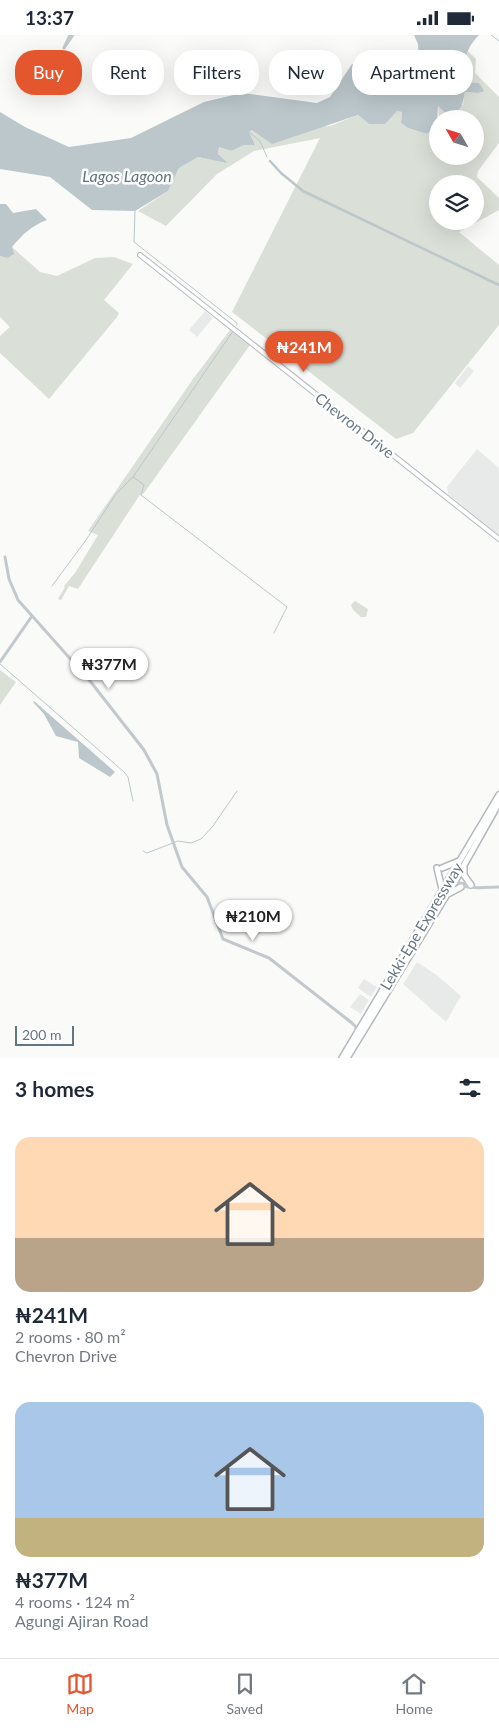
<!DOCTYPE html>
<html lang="en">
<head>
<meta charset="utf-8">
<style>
	:root { --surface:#fff; --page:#f2f2f3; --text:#1f2937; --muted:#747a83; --line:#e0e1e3; --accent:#e4572e }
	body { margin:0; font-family:Lato,sans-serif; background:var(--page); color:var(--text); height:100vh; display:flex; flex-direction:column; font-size:19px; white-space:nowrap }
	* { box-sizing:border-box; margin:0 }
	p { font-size:16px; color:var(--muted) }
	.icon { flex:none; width:28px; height:28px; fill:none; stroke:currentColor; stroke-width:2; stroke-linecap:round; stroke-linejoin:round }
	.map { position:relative; height:1023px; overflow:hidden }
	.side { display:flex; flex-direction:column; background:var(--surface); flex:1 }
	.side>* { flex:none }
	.hud { position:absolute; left:15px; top:15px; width:470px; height:45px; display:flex; gap:10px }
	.needle { width:32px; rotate:309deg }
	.controls { position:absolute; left:429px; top:75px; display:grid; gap:10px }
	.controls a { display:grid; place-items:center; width:55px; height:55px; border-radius:50%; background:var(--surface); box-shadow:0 5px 20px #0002; font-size:25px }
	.scale { position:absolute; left:15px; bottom:12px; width:59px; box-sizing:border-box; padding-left:5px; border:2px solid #657683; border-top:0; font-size:14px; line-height:18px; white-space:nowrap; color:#657683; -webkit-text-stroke:4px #fff; paint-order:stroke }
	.price { position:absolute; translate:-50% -42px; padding:0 11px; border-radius:18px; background:#fff; color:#222; font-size:16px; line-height:32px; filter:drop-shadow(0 1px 2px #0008) }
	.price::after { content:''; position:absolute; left:50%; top:30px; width:15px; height:11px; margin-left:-8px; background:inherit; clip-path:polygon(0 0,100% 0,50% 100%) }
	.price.selected { background:var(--accent); color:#fff }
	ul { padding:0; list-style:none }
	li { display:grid; align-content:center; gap:10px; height:265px; padding:0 15px }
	li span { display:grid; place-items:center; height:155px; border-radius:15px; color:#555 }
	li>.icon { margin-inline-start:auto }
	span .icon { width:90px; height:90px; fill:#fffc; stroke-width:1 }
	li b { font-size:21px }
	h2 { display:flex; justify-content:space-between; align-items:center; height:60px; padding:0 15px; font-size:21px }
	.chip { padding:0 18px; border-radius:20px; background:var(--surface); box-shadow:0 5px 20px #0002; font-size:18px; line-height:45px }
	.chip.selected { background:var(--accent); color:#fff }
	.status { display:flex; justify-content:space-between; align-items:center; height:35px; padding:0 25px; background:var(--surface); direction:ltr }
	.status svg { height:14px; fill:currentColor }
	.menu { display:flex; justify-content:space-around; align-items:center; height:70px; border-top:1px solid var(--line); background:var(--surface); font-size:14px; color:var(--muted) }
	.menu a { display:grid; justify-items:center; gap:2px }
	.menu .selected { color:var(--accent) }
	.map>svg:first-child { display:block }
	.built { fill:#e8e9e9 }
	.green { fill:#dadfd7; fill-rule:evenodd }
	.water { fill:#bbc7cb }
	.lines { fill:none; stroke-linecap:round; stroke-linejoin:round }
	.stream { stroke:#bbc7cb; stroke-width:1 }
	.canal { stroke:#bbc7cb; stroke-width:2.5 }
	.secondary-casing { stroke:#b3babf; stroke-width:6 }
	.trunk-casing { stroke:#b4b9bd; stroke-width:8 }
	.tertiary { stroke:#c3c8cc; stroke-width:3 }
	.secondary { stroke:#fff; stroke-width:4 }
	.trunk { stroke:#fff; stroke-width:5 }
	.labels { text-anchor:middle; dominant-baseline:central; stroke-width:5; stroke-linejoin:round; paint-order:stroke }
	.street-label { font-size:15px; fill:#657683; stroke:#fff }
	.water-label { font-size:16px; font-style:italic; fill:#60757c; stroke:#fff }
</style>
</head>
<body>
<div class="status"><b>13:37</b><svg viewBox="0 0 49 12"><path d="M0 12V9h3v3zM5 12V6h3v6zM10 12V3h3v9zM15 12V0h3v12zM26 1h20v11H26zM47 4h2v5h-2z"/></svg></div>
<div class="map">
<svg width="499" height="1023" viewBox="0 0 499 1023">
	<rect width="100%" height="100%" fill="#fafaf8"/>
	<path class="built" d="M 205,276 L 213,283 L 197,302 L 189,295 Z
		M 468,331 L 474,336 L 460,353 L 455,348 Z
		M 477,414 L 499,433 L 499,500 L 448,459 L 447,452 Z
		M 417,927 L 438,941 L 461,961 L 446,987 L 403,949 Z
		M 364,944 L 377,952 L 371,962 L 358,953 Z
		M 360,959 L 369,965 L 361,979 L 350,972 Z"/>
	<path class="green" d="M 468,16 L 476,24 L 475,38 L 499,62 L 499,108 L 478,136 L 477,142 L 499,163 L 499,175 L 459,197 L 499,230 L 499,290 L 413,398 L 396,404 L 232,277 L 320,103 L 254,116 L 217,139 L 166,191 L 138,176 L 168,156 L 179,133 L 198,122 L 227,127 L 218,119 L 219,112 L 231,116 L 244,110 L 255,110 L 249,97 L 252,95 L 330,91 L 358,80 L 369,89 L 397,76 L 402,77 L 401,88 L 408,93 L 427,99 L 434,94 L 437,87 L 438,121 L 475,121 L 475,84 L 439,84 L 438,70 L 463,70 L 465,57 L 478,58 L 481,52 L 479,48 L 467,47 C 465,36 463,27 468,16 ZM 438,149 L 475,149 L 475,186 L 438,186 Z
		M 12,212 L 40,237 L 57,241 L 95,223 L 114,222 L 133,229 L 104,265 L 119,278 L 117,282 L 49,364 L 0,318 L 0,301 L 10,292 L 0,282 L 0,221 L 7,223 Z
		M 230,295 L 250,310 L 144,458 L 139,461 L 78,554 L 69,551 L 61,565 L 58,564 L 65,552 L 64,551 L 75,538 L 98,500 L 88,496 L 193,344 Z
		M 355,566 L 368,574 L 366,582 L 361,582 L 353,575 L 351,570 Z
		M 0,635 L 16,647 L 0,670 Z"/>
	<path class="water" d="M 414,0 L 479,0 C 465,14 462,29 467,47 L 479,48 L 484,56 L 478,58 L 465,57 C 463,69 461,77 449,81 L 438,71 C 437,84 439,90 427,99 L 408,93 L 401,88 L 402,77 L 397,76 L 385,89 L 369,89 L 358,80 L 272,109 L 252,95 L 249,97 L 255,110 L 244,110 L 231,116 L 219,112 L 218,119 L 228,128 L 198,122 L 179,133 L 168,156 L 135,176 L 92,175 L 50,142 L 0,134 L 0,77 L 25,92 L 69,112 L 131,103 L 204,67 L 242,58 L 317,68 L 330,62 L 352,29 L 419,26 L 418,9 Z
		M 0,169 L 6,169 L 13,178 L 36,174 L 47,185 C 31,191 23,199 12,212 L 14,219 L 7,223 L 0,221 Z
		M 34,666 L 115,737 L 110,742 L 79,723 L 78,707 L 56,701 L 44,679 L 33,667 Z"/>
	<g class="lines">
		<path class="stream" d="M 491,0 L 499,6
			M 249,97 L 260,106 L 267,122
			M 135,176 L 134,207 L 237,288 L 237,290
			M 233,296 L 133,442 L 144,450 L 141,460 L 287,572 L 274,598
			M 52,551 L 86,505 L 116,459 L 133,442
			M 0,629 L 124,737 L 128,742 L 133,766
			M 143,816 L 147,818 L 178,806 L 191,808 L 201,804 L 213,791 L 237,756"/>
		<path class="canal" d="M 270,126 L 281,138 L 303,156 L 499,250"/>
		<g class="secondary-casing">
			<path id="secondary" d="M 140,220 L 499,504"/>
		</g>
		<g class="trunk-casing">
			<path id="trunk" d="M 464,831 L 464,840 L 471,850
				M 437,833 L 442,854
				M 442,833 L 459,826
				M 448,859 L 461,852
				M 342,1023 L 499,760
				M 347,1023 L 454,848 L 499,768"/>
		</g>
		<path class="tertiary" d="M 64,13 L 73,0
			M 64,13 L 70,0
			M 5,522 L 9,544 L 18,565 L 90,646 L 144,715 L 157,739 L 167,790 L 182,832 L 207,862 L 223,904 L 269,923 L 352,988 L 356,992 L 355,999
			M 0,627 L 32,581
			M 453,838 L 459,848 L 470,849
			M 450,841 C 457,857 484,852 499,852"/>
		<use href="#secondary" class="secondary"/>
		<use href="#trunk" class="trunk"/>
	</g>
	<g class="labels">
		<g class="street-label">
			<text transform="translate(355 390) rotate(38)">Chevron Drive</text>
			<text transform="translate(421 891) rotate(-59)">Lekki-Epe Expressway</text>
		</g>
		<g class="water-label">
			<text x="127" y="140">Lagos Lagoon</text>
		</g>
	</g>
</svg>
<div class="controls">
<a><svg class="needle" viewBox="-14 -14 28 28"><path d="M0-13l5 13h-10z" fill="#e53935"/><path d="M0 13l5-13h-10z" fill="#747a83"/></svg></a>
<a><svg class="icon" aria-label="layers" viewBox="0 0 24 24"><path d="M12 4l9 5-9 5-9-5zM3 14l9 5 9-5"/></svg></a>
</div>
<div class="scale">200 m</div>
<b class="price selected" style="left:304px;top:338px">₦241M</b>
<b class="price" style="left:109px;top:655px">₦377M</b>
<b class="price" style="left:253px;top:907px">₦210M</b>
<div class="hud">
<a class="chip selected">Buy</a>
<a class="chip">Rent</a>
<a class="chip">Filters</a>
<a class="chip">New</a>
<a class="chip">Apartment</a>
</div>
</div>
<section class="side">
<h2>3 homes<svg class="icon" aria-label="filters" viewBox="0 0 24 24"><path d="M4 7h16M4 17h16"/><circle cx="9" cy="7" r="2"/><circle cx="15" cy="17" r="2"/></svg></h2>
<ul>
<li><span style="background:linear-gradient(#ffd9b3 65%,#b9a48a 0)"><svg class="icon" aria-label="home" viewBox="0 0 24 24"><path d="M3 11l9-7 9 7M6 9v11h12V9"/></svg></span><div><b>₦241M</b><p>2 rooms · 80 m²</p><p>Chevron Drive</p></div></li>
<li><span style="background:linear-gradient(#a9c7e8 75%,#c2b280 0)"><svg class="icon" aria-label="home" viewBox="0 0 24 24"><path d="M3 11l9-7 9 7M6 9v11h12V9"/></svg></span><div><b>₦377M</b><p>4 rooms · 124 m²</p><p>Agungi Ajiran Road</p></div></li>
</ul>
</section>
<nav class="menu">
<a class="selected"><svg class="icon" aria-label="map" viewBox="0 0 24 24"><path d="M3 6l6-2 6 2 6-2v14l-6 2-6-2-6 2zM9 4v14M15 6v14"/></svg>Map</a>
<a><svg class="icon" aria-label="saved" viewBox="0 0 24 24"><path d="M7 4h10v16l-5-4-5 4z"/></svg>Saved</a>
<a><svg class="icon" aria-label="home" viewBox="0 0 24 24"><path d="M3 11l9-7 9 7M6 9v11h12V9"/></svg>Home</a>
</nav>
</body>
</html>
